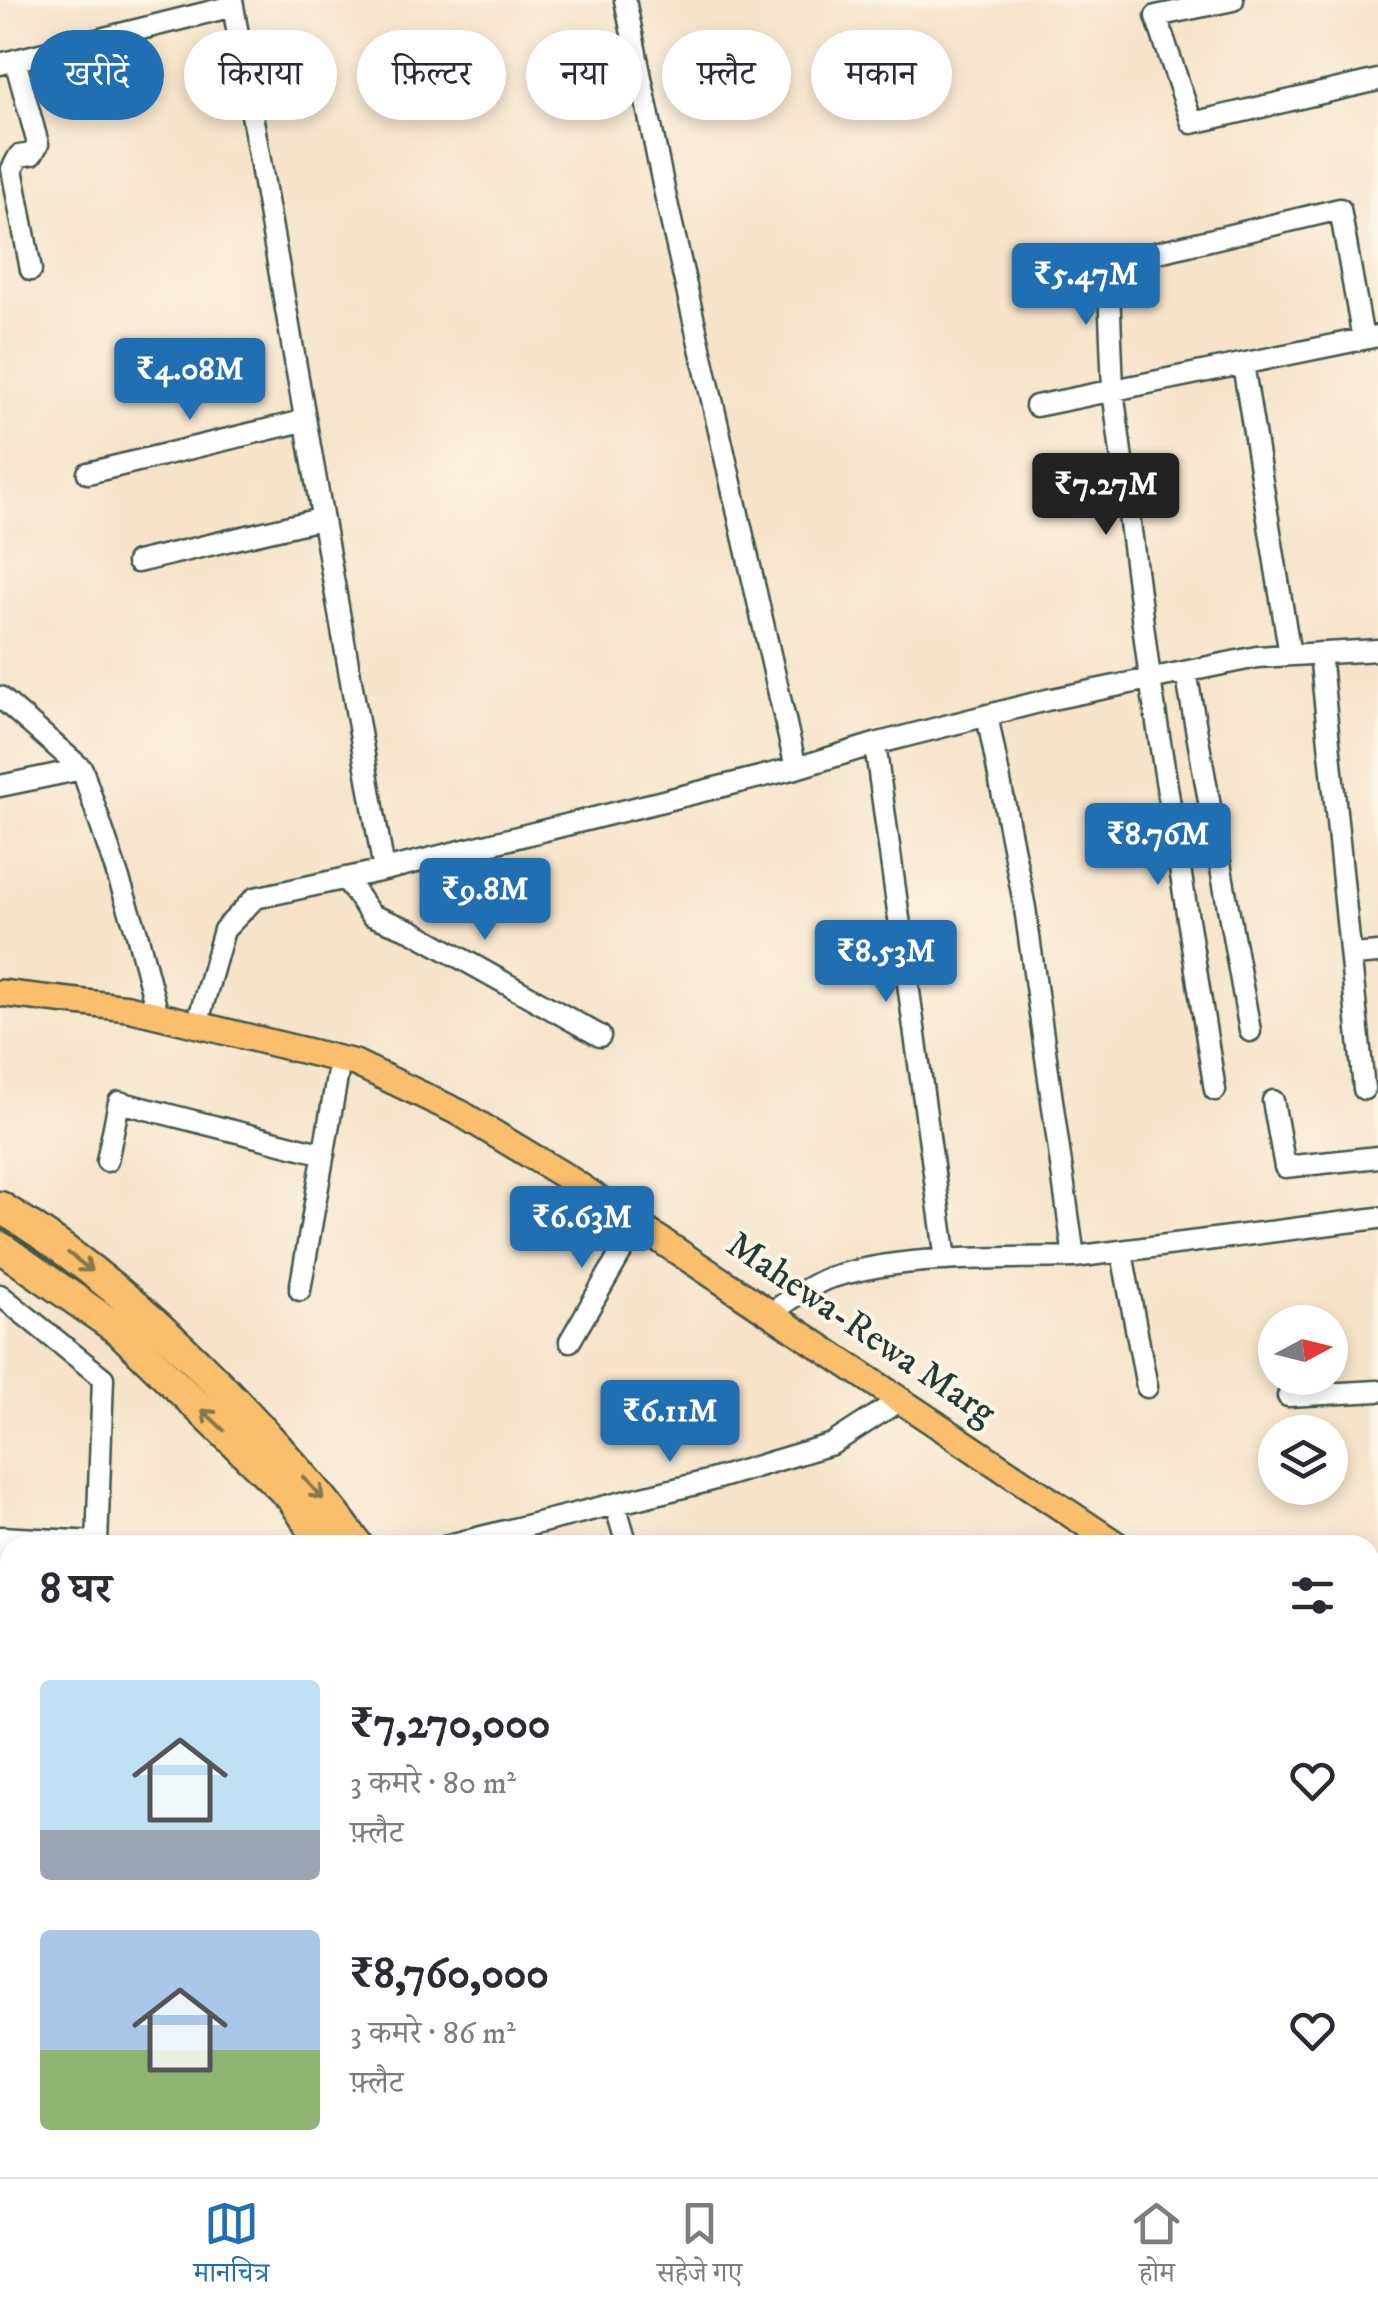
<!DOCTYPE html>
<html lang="hi">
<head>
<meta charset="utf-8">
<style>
	:root { --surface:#fff; --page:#f7f7f7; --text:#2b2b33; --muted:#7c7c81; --line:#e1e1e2; --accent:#1f6fb2 }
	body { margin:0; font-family:"IM FELL DW Pica","Noto Serif Devanagari",serif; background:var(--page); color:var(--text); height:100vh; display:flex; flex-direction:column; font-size:38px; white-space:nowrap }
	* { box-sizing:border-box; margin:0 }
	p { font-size:32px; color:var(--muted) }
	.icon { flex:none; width:55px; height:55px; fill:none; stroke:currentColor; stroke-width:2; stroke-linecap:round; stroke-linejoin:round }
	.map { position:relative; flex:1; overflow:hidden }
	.drawer { position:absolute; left:0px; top:1535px; width:1380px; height:642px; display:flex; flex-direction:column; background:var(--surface); border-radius:30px 30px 0 0; box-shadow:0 5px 15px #0003 }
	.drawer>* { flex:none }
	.banner { position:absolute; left:30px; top:30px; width:1320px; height:90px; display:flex; gap:20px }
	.needle { width:65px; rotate:83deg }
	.tools { position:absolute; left:1258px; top:1305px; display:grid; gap:20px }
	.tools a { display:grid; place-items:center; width:90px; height:90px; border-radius:50%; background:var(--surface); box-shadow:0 5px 15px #0003; font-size:50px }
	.price { position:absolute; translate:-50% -85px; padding:0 22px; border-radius:10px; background:var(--accent); color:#fff; font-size:32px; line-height:65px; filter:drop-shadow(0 2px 5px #0008) }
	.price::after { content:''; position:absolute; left:50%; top:60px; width:30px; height:22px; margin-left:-15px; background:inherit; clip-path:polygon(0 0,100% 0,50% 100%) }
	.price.on { background:#222; color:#fff }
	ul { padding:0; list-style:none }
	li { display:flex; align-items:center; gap:30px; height:250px; padding:0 40px }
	li span { display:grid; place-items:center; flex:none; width:280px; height:200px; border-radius:10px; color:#555 }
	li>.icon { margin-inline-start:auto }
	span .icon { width:120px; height:120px; fill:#fffc; stroke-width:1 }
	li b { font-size:42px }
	h2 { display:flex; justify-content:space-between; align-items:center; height:120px; padding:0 40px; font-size:42px }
	.pill { padding:0 35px; border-radius:45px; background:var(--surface); box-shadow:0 5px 15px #0003; font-size:35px; line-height:90px }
	.pill.on { background:var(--accent); color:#fff }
	.dock { display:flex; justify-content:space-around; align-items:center; height:140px; border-top:2px solid var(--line); background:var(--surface); font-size:28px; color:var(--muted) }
	.dock a { display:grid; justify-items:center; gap:5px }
	.dock .on { color:var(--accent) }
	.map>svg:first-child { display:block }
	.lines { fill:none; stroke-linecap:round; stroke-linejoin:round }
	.minor-casing { stroke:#3f564a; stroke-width:25 }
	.major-casing { stroke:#3f564a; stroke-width:30 }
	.highway-casing { stroke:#3f564a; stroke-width:35 }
	.minor { stroke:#fff; stroke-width:20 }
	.major { stroke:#fabe6d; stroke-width:25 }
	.highway { stroke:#fabe6d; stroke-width:30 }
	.oneway { stroke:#82774e }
	.labels { text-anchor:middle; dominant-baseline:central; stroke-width:8; stroke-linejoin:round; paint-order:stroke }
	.street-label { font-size:38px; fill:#1f3d34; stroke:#fcf5e5 }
</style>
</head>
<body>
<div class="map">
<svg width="1378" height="2177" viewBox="0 0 1378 2177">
	<rect width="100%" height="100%" fill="#fcf5e5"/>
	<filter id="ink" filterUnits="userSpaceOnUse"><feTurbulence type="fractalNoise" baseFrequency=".01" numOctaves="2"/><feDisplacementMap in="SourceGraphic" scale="20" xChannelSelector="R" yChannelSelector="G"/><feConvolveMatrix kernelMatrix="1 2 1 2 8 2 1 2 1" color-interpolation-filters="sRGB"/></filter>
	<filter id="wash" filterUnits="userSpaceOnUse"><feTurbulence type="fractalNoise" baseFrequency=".0048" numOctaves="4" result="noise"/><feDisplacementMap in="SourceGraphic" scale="40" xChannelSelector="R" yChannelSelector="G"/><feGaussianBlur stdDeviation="2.25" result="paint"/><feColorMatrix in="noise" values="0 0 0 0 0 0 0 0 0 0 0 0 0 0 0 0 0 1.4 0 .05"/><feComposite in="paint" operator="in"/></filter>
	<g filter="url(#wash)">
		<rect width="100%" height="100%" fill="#f6e3c9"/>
	</g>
	<g filter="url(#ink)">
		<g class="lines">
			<g class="minor-casing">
				<path id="minor" d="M 232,0 L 384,870
					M 625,0 L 665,194 L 796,768
					M 1233,0 L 1156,16 L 1192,123 L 1378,80
					M 15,60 L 38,144 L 32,154 L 19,156 L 12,169 L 31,270
					M 0,64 L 233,6
					M 1243,364 L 1290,655
					M 1036,406 L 1378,336
					M 88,473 L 303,421
					M 137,562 L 320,519
					M 1320,653 L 1364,1089
					M 1186,672 L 1250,1031
					M 0,697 L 82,769 L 136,930 L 158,1015
					M 987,715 L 1025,908 L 1074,1257 L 1378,1218
					M 875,744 L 946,1260
					M 0,786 L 82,769
					M 345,878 L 371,915 L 412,931 L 600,1036
					M 1353,955 L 1378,953
					M 197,1025 L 224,930 L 255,898 L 384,870 L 796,768 L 875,744 L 1047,700 L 1257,657 L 1378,650
					M 1215,1090 L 1150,679 L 1113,390 L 1108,264 L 1340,209 L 1363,339
					M 1273,1101 L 1285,1167 L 1378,1157
					M 107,1161 L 119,1102 L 324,1154
					M 1122,1253 L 1147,1387
					M 300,1290 L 340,1060
					M 0,1295 L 103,1378 L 97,1545
					M 770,1313 C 788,1302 809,1285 829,1278 C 907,1254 994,1259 1074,1257
					M 570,1341 L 637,1225
					M 1288,1396 L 1378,1391
					M 615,1504 L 627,1545
					M 0,1537 L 96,1542
					M 449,1545 L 708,1481 L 832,1444 L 900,1400
					M 0,1575 L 5,1537
					M 0,1665 L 10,1665
					M 1370,1812 L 1378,1812
					M 0,1899 L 10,1899
					M 1370,2003 L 1378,1993
					M 1370,2042 L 1378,2049
					M 899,2168 L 901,2177
					M 1086,2168 L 1087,2177
					M 1151,2168 L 1152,2177
					M 1298,2168 L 1310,2177
					M 1,2177 L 10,1996
					M 349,2177 L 349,2168"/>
			</g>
			<g class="major-casing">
				<path id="major" d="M 0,993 L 128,1008 L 355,1063 L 460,1113 L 563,1175 L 1117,1545
					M 1370,1714 L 1378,1719"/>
			</g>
			<g class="highway-casing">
				<path id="highway" d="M 0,1207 C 103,1270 193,1353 274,1444 C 303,1477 332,1508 357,1545
					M 0,1247 L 119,1330 L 293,1499 L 323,1545
					M 668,2168 L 673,2177
					M 703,2168 L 709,2177"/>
			</g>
			<use href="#minor" class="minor"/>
			<use href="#major" class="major"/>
			<use href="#highway" class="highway"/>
		</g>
		<defs><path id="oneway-shaft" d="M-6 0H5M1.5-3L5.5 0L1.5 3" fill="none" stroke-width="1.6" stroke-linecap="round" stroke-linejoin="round" transform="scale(2.5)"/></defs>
		<g class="oneway">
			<use href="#oneway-shaft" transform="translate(80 1262) rotate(38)"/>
			<use href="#oneway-shaft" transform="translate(213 1420) rotate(-136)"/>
			<use href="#oneway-shaft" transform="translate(313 1488) rotate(48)"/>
		</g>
	</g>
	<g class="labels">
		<g class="street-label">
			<text transform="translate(861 1329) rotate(34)">Mahewa-Rewa Marg</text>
		</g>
	</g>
</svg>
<div class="tools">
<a><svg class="needle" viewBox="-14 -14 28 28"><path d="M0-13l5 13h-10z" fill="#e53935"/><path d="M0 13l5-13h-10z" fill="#7c7c81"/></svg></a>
<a><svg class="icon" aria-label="layers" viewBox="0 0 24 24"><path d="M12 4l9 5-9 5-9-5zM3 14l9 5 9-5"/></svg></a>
</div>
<b class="price" style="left:1086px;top:328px">₹5.47M</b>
<b class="price" style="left:190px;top:423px">₹4.08M</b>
<b class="price on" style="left:1106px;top:538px">₹7.27M</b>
<b class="price" style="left:1158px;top:888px">₹8.76M</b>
<b class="price" style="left:485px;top:943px">₹9.8M</b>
<b class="price" style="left:886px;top:1005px">₹8.53M</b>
<b class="price" style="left:582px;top:1271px">₹6.63M</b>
<b class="price" style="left:670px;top:1465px">₹6.11M</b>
<div class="banner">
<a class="pill on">खरीदें</a>
<a class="pill">किराया</a>
<a class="pill">फ़िल्टर</a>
<a class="pill">नया</a>
<a class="pill">फ़्लैट</a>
<a class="pill">मकान</a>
</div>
<section class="drawer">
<h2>8 घर<svg class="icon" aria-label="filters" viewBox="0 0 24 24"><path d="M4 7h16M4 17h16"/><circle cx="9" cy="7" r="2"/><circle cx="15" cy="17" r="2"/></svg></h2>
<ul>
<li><span style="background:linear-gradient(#bfe0f5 75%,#9aa5b1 0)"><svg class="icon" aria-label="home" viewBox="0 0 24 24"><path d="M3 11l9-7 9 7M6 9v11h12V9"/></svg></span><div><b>₹7,270,000</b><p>3 कमरे · 80 m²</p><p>फ़्लैट</p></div><svg class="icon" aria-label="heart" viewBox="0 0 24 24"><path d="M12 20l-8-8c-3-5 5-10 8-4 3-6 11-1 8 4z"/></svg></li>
<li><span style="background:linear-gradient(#a9c7e8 60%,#8fb573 0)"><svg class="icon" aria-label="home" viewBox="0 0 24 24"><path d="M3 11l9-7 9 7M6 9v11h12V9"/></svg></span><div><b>₹8,760,000</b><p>3 कमरे · 86 m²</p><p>फ़्लैट</p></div><svg class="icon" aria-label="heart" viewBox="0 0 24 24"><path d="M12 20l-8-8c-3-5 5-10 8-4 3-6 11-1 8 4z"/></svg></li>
</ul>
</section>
</div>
<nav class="dock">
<a class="on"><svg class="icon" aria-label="map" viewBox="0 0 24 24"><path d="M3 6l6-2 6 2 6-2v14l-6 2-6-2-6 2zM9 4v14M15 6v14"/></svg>मानचित्र</a>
<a><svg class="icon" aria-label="saved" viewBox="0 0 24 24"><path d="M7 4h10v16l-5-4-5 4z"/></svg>सहेजे गए</a>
<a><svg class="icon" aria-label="home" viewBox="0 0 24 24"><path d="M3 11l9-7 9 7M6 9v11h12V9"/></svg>होम</a>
</nav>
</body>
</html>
